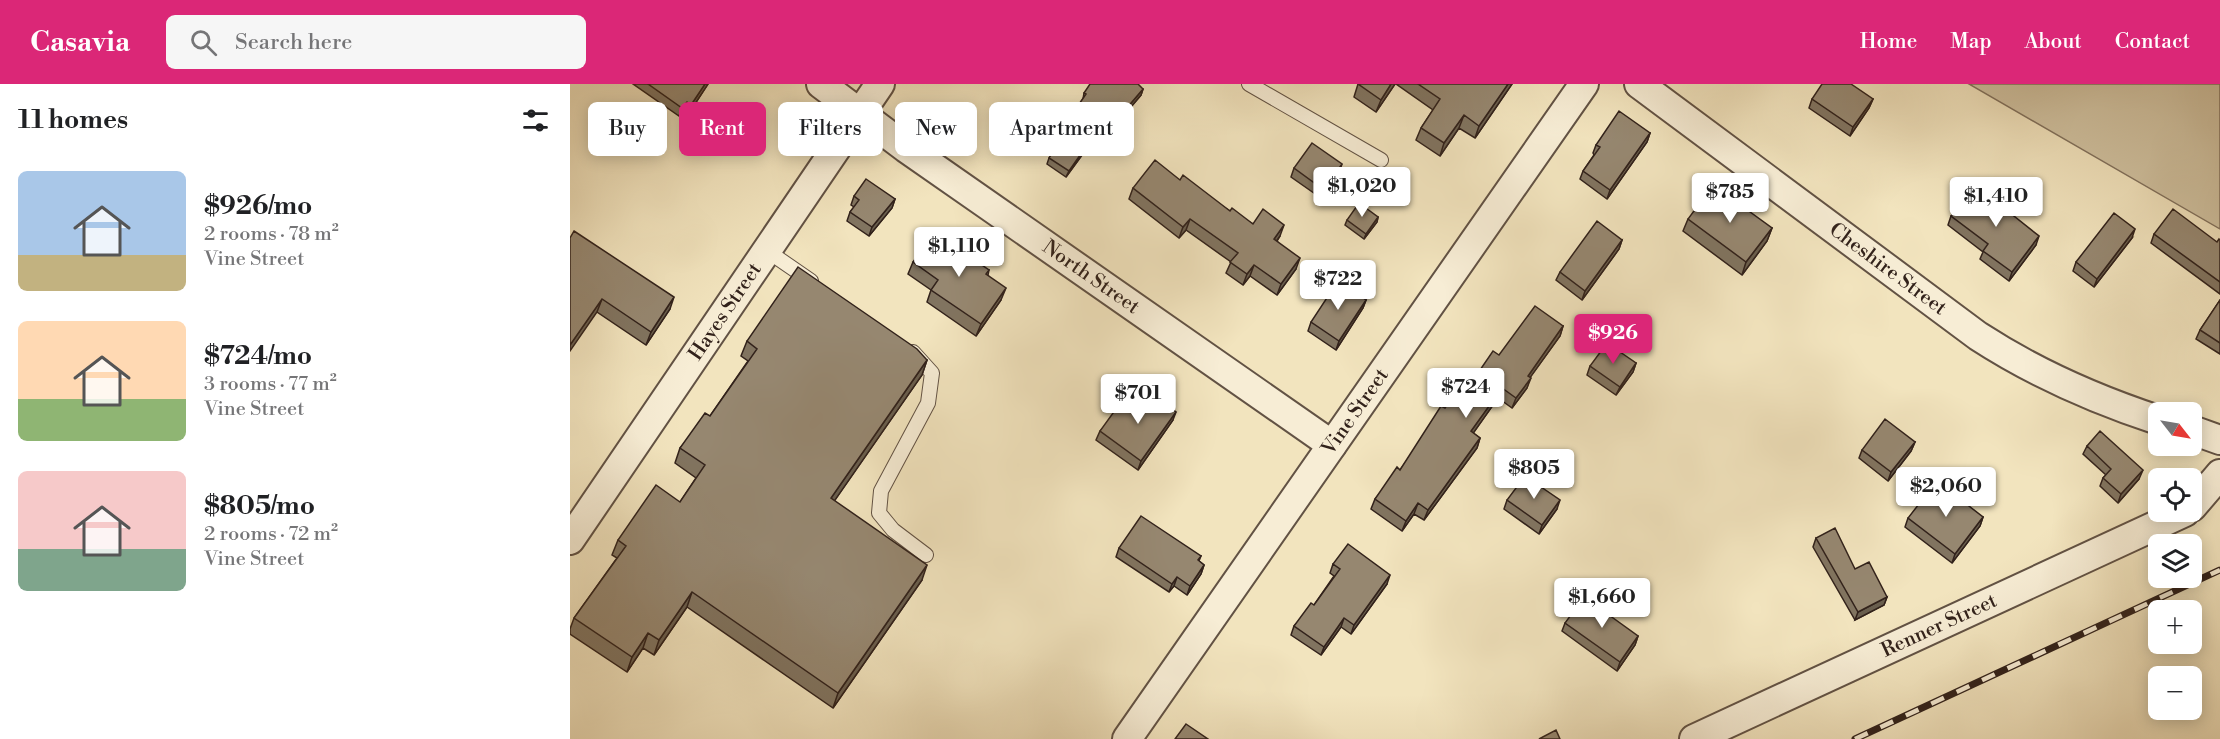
<!DOCTYPE html>
<html lang="en">
<head>
<meta charset="utf-8">
<style>
	:root { --surface:#fff; --page:#f6f6f6; --text:#202124; --muted:#757577; --accent:#db2777 }
	body { margin:0; font-family:"Libre Bodoni",serif; background:var(--page); color:var(--text); height:100vh; display:flex; flex-direction:column; font-size:22px; white-space:nowrap }
	* { box-sizing:border-box; margin:0 }
	p { font-size:20px; color:var(--muted) }
	.icon { flex:none; width:33px; height:33px; fill:none; stroke:currentColor; stroke-width:2; stroke-linecap:round; stroke-linejoin:round }
	.map { position:relative; flex:1; overflow:hidden }
	.sheet { display:flex; flex-direction:column; background:var(--surface); width:570px }
	.sheet>* { flex:none }
	.hud { position:absolute; left:18px; top:18px; width:570px; height:54px; display:flex; gap:12px }
	.needle { width:39px; rotate:121deg }
	.controls { position:absolute; left:1578px; top:318px; display:grid; gap:12px }
	.controls a { display:grid; place-items:center; width:54px; height:54px; border-radius:9px; background:var(--surface); box-shadow:0 3px 15px #0003; font-size:30px }
	.price { position:absolute; translate:-50% -51px; padding:0 14px; border-radius:6px; background:#fff; color:#222; font-size:20px; line-height:39px; filter:drop-shadow(0 2px 3px #0008) }
	.price::after { content:''; position:absolute; left:50%; top:36px; width:18px; height:14px; margin-left:-9px; background:inherit; clip-path:polygon(0 0,100% 0,50% 100%) }
	.price.on { background:var(--accent); color:#fff }
	ul { padding:0; list-style:none }
	li { display:flex; align-items:center; gap:18px; height:150px; padding:0 18px }
	li span { display:grid; place-items:center; flex:none; width:168px; height:120px; border-radius:9px; color:#555 }
	li>.icon { margin-inline-start:auto }
	span .icon { width:72px; height:72px; fill:#fffc; stroke-width:1 }
	li b { font-size:26px }
	h2 { display:flex; justify-content:space-between; align-items:center; height:72px; padding:0 18px; font-size:26px }
	.tag { padding:0 21px; border-radius:9px; background:var(--surface); box-shadow:0 3px 15px #0003; font-size:21px; line-height:54px }
	.tag.on { background:var(--accent); color:#fff }
	header { display:flex; align-items:center; gap:36px; box-sizing:border-box; height:84px; padding:0 30px; background:var(--accent); color:#fff }
	header strong { font-size:28px }
	nav { display:flex; gap:33px; margin-inline-start:auto; font-size:21px }
	.search { width:420px; height:54px; background:var(--page); display:flex; align-items:center; gap:15px; box-sizing:border-box; padding:0 21px; border-radius:9px; color:var(--muted); font-size:22px }
	main { display:flex; flex:1; min-height:0 }
	.map>svg:first-child { display:block }
	.green { fill:#d1c3a2; stroke:#82725e; stroke-width:1.5 }
	.lines { fill:none; stroke-linecap:round; stroke-linejoin:round }
	.service-casing { stroke:#625244; stroke-width:16 }
	.minor-casing { stroke:#625244; stroke-width:32 }
	.service { stroke:#f7edd5; stroke-width:14 }
	.minor { stroke:#f7edd5; stroke-width:28 }
	.rail-casing { stroke:#32221b; stroke-width:7 }
	.rail { stroke:#f7edd5; stroke-width:4.5; stroke-dasharray:14; stroke-linecap:butt }
	.wall { fill:#817460; stroke:#32221b; stroke-width:1.5 }
	.shaded-wall { fill:#695e4e; stroke:#32221b; stroke-width:1.5 }
	.building { fill:#968770; stroke:#32221b; stroke-width:1.5 }
	.labels { text-anchor:middle; dominant-baseline:central; stroke-width:5; stroke-linejoin:round; paint-order:stroke }
	.street-label { font-size:20px; fill:#32221b; stroke:#f7edd5 }
</style>
</head>
<body>
<header>
<strong>Casavia</strong>
<div class="search"><svg class="icon" aria-label="search" viewBox="0 0 24 24"><circle cx="10" cy="10" r="6"/><path d="M15 15l6 6"/></svg>Search here</div>
<nav><a>Home</a><a>Map</a><a>About</a><a>Contact</a></nav>
</header>
<main>
<section class="sheet">
<h2>11 homes<svg class="icon" aria-label="filters" viewBox="0 0 24 24"><path d="M4 7h16M4 17h16"/><circle cx="9" cy="7" r="2"/><circle cx="15" cy="17" r="2"/></svg></h2>
<ul>
<li><span style="background:linear-gradient(#a9c7e8 70%,#c2b280 0)"><svg class="icon" aria-label="home" viewBox="0 0 24 24"><path d="M3 11l9-7 9 7M6 9v11h12V9"/></svg></span><div><b>$926/mo</b><p>2 rooms · 78 m²</p><p>Vine Street</p></div></li>
<li><span style="background:linear-gradient(#ffd9b3 65%,#8fb573 0)"><svg class="icon" aria-label="home" viewBox="0 0 24 24"><path d="M3 11l9-7 9 7M6 9v11h12V9"/></svg></span><div><b>$724/mo</b><p>3 rooms · 77 m²</p><p>Vine Street</p></div></li>
<li><span style="background:linear-gradient(#f6c9c9 65%,#7fa58c 0)"><svg class="icon" aria-label="home" viewBox="0 0 24 24"><path d="M3 11l9-7 9 7M6 9v11h12V9"/></svg></span><div><b>$805/mo</b><p>2 rooms · 72 m²</p><p>Vine Street</p></div></li>
</ul>
</section>
<div class="map">
<svg width="1650" height="655" viewBox="0 0 1650 655">
	<rect width="100%" height="100%" fill="#f2e4be"/>
	<filter id="stains"><feTurbulence type="fractalNoise" baseFrequency=".00333" numOctaves="4"/><feColorMatrix values="0 0 0 0 .2 0 0 0 0 .09 0 0 0 0 .02 0 0 0 .5 -.17"/></filter>
	<radialGradient id="worn" r=".72"><stop offset=".6" stop-color="#630" stop-opacity="0"/><stop offset="1" stop-color="#630" stop-opacity=".3"/></radialGradient>
	<path class="green" d="M 1399,0 L 1650,0 L 1650,145 Z"/>
	<g class="lines">
		<g class="service-casing">
			<path id="service" d="M 679,0 L 811,76
				M 196,166 L 241,197
				M 343,268 L 362,289 L 358,319 L 311,407 L 309,429 L 323,446 L 356,471"/>
		</g>
		<g class="minor-casing">
			<g id="minor">
				<path id="s1" d="M 251,0 L 336,64 L 762,361"/>
				<path id="s2" d="M 1069,0 L 1408,252 C 1465,289 1524,315 1588,336"/>
				<path d="M 1622,346 L 1650,356"/>
				<path d="M 1622,423 L 1650,390"/>
				<path id="s3" d="M 0,456 L 310,0"/>
				<path id="s4" d="M 557,655 L 1014,0"/>
				<path id="s5" d="M 1124,655 L 1615,428"/>
			</g>
		</g>
		<use href="#service" class="service"/>
		<use href="#minor" class="minor"/>
		<g class="rail-casing">
			<path id="rail" d="M 1285,655 L 1650,486"/>
		</g>
		<use href="#rail" class="rail"/>
	</g>
	<path class="wall" d="M 63,0 L 138,0 L 119,29 L 114,26 L 109,32 Z
		M 788,0 L 825,0 L 806,28 L 784,13 Z
		M 826,0 L 942,0 L 905,54 L 889,44 L 870,72 L 846,56 L 851,44 L 863,26 Z
		M 573,5 L 571,11 L 520,71 L 515,67 L 496,93 L 477,80 L 479,74 L 492,53 L 490,51 L 492,45 L 513,15 L 514,9 Z
		M 1242,15 L 1303,15 L 1299,24 L 1280,52 L 1239,24 Z
		M 1080,49 L 1077,58 L 1037,115 L 1010,95 L 1013,87 L 1024,71 L 1023,69 L 1026,61 Z
		M 724,84 L 769,89 L 751,114 L 721,93 Z
		M 610,96 L 660,127 L 683,140 L 710,152 L 707,157 L 726,185 L 707,211 L 680,192 L 673,201 L 656,189 L 661,178 L 616,146 L 609,154 L 559,115 L 563,104 Z
		M 284,112 L 325,115 L 322,124 L 299,152 L 277,137 L 280,128 L 284,123 L 281,121 Z
		M 1381,132 L 1466,161 L 1439,197 L 1410,175 L 1413,168 L 1378,141 Z
		M 808,133 L 807,138 L 794,155 L 775,141 L 777,136 Z
		M 1118,135 L 1202,144 L 1197,157 L 1172,191 L 1113,147 Z
		M 1584,150 L 1647,158 L 1650,156 L 1650,210 L 1581,159 Z
		M 0,154 L 100,225 L 76,261 L 27,228 Z
		M 1562,154 L 1524,203 L 1503,187 L 1506,178 Z
		M 1052,156 L 1049,165 L 1012,216 L 986,196 L 990,188 Z
		M 343,178 L 419,186 L 418,191 L 431,216 L 406,252 L 357,218 L 361,206 L 338,190 Z
		M 796,216 L 793,224 L 766,266 L 738,247 L 741,238 Z
		M 1650,216 L 1650,270 L 1626,255 L 1630,246 Z
		M 993,242 L 990,252 L 960,293 L 957,304 L 942,324 L 928,314 L 903,349 L 910,354 L 907,364 L 854,436 L 844,430 L 832,447 L 801,425 L 805,415 L 830,386 L 875,324 L 895,308 L 929,271 Z
		M 177,257 L 357,276 L 352,291 L 264,417 L 352,496 L 263,624 L 117,523 L 84,571 L 73,564 L 57,588 L 0,550 L 0,545 L 4,534 L 47,474 L 42,471 L 48,456 L 110,418 L 126,394 L 105,379 L 110,364 L 140,332 L 178,277 L 171,272 Z
		M 1066,279 L 1063,288 L 1046,311 L 1017,291 L 1020,282 Z
		M 576,320 L 603,336 L 568,386 L 526,356 L 530,347 L 557,322 Z
		M 1345,358 L 1341,367 L 1318,397 L 1289,374 L 1292,366 Z
		M 1517,362 L 1569,395 L 1548,419 L 1530,402 L 1533,394 L 1536,391 L 1513,370 Z
		M 937,416 L 987,425 L 969,450 L 934,425 Z
		M 1413,433 L 1410,442 L 1382,479 L 1335,443 L 1338,434 Z
		M 1246,454 L 1317,513 L 1314,521 L 1285,536 L 1243,463 Z
		M 549,464 L 631,472 L 629,477 L 634,481 L 631,490 L 617,511 L 604,502 L 599,508 L 546,473 Z
		M 763,480 L 817,500 L 781,550 L 771,543 L 751,571 L 721,551 L 724,542 L 744,521 L 764,492 L 760,489 Z
		M 995,539 L 1068,552 L 1065,561 L 1047,587 L 992,547 Z"/>
	<path class="shaded-wall" d="M 135,0 L 138,0 L 119,29 L 121,21 Z
		M 821,0 L 825,0 L 806,28 L 811,16 Z
		M 938,0 L 942,0 L 905,54 L 909,42 Z
		M 573,5 L 571,11 L 520,71 L 522,65 Z
		M 1303,15 L 1299,24 L 1280,52 L 1283,43 Z
		M 117,18 L 114,26 L 109,32 L 112,24 Z
		M 894,31 L 889,44 L 870,72 L 874,59 Z
		M 1080,49 L 1077,58 L 1037,115 L 1040,106 Z
		M 517,61 L 515,67 L 496,93 L 499,87 Z
		M 772,80 L 769,89 L 751,114 L 754,106 Z
		M 325,115 L 322,124 L 299,152 L 302,143 Z
		M 808,133 L 807,138 L 794,155 L 796,150 Z
		M 620,135 L 616,146 L 609,154 L 613,143 Z
		M 714,141 L 710,152 L 700,166 L 704,155 Z
		M 1202,144 L 1197,157 L 1172,191 L 1176,178 Z
		M 1565,145 L 1562,154 L 1524,203 L 1527,195 Z
		M 1469,152 L 1466,161 L 1439,197 L 1442,188 Z
		M 1052,156 L 1049,165 L 1012,216 L 1015,207 Z
		M 730,174 L 726,185 L 707,211 L 711,200 Z
		M 684,181 L 680,192 L 673,201 L 677,190 Z
		M 436,204 L 431,216 L 406,252 L 411,240 Z
		M 104,213 L 100,225 L 76,261 L 81,248 Z
		M 32,215 L 27,228 L 0,267 L 0,261 Z
		M 796,216 L 793,224 L 766,266 L 769,257 Z
		M 993,242 L 990,252 L 954,302 L 958,292 Z
		M 357,276 L 352,291 L 256,429 L 261,414 Z
		M 1066,279 L 1063,288 L 1046,311 L 1050,303 Z
		M 961,294 L 957,304 L 942,324 L 946,314 Z
		M 932,304 L 928,314 L 897,358 L 901,347 Z
		M 606,328 L 603,336 L 568,386 L 571,377 Z
		M 910,354 L 907,364 L 854,436 L 858,426 Z
		M 1345,358 L 1341,367 L 1318,397 L 1321,388 Z
		M 1573,386 L 1569,395 L 1548,419 L 1551,410 Z
		M 990,416 L 987,425 L 969,450 L 972,441 Z
		M 848,419 L 844,430 L 832,447 L 836,437 Z
		M 1413,433 L 1410,442 L 1382,479 L 1385,470 Z
		M 357,481 L 352,496 L 263,624 L 268,609 Z
		M 634,481 L 631,490 L 617,511 L 620,502 Z
		M 820,491 L 817,500 L 781,550 L 784,541 Z
		M 607,493 L 604,502 L 599,508 L 602,500 Z
		M 122,508 L 117,523 L 84,571 L 89,556 Z
		M 1317,513 L 1314,521 L 1285,536 L 1288,528 Z
		M 774,534 L 771,543 L 751,571 L 754,563 Z
		M 78,549 L 73,564 L 57,588 L 62,573 Z
		M 1068,552 L 1065,561 L 1047,587 L 1050,578 Z"/>
	<path class="building" d="M 78,0 L 135,0 L 121,21 L 117,18 L 112,24 Z
		M 520,0 L 568,0 L 573,5 L 522,65 L 517,61 L 499,87 L 479,74 L 496,47 L 492,45 L 516,10 L 514,9 Z
		M 788,0 L 821,0 L 811,16 Z
		M 848,0 L 938,0 L 909,42 L 894,31 L 874,59 L 851,44 L 870,15 Z
		M 1252,0 L 1281,0 L 1303,15 L 1283,43 L 1242,15 Z
		M 1049,27 L 1080,49 L 1040,106 L 1013,87 L 1030,63 L 1026,61 Z
		M 742,59 L 772,80 L 754,106 L 724,84 Z
		M 585,76 L 610,96 L 613,91 L 660,127 L 662,124 L 683,140 L 693,125 L 714,141 L 704,155 L 730,174 L 711,200 L 684,181 L 677,190 L 660,178 L 668,169 L 620,135 L 613,143 L 563,104 Z
		M 296,95 L 325,115 L 302,143 L 280,128 L 289,116 L 284,112 Z
		M 1143,101 L 1202,144 L 1176,178 L 1118,135 Z
		M 1405,101 L 1469,152 L 1442,188 L 1413,167 L 1418,160 L 1381,132 Z
		M 789,119 L 808,133 L 796,150 L 777,136 Z
		M 1603,125 L 1647,158 L 1649,155 L 1650,156 L 1650,198 L 1584,150 Z
		M 1544,129 L 1565,145 L 1527,195 L 1506,178 Z
		M 1027,137 L 1052,156 L 1015,207 L 990,188 Z
		M 4,147 L 104,213 L 81,248 L 32,215 L 0,261 L 0,154 Z
		M 364,148 L 419,186 L 416,190 L 436,204 L 411,240 L 361,206 L 368,196 L 343,178 Z
		M 228,183 L 347,265 L 357,276 L 261,414 L 357,481 L 268,609 L 122,508 L 89,556 L 78,549 L 62,573 L 4,534 L 56,462 L 48,456 L 86,401 L 110,418 L 135,381 L 110,364 L 135,329 L 140,332 L 187,265 L 177,257 Z
		M 768,197 L 796,216 L 769,257 L 741,238 Z
		M 1650,216 L 1650,259 L 1630,246 Z
		M 965,222 L 993,242 L 958,292 L 961,294 L 946,314 L 932,304 L 901,347 L 910,354 L 858,426 L 848,419 L 836,437 L 805,415 L 827,383 L 830,386 L 871,322 L 875,324 L 889,304 L 895,308 L 923,267 L 929,271 Z
		M 1037,259 L 1066,279 L 1050,303 L 1020,282 Z
		M 582,310 L 606,328 L 571,377 L 530,347 L 551,318 L 557,322 L 565,312 L 576,320 Z
		M 1315,335 L 1345,358 L 1321,388 L 1292,366 Z
		M 1530,347 L 1573,386 L 1551,410 L 1533,394 L 1541,385 L 1517,362 Z
		M 955,392 L 990,416 L 972,441 L 937,416 Z
		M 1367,397 L 1413,433 L 1385,470 L 1338,434 Z
		M 571,432 L 631,472 L 628,476 L 634,481 L 620,502 L 607,493 L 602,500 L 549,464 Z
		M 1265,444 L 1285,485 L 1299,478 L 1317,513 L 1288,528 L 1246,454 Z
		M 778,460 L 820,491 L 784,541 L 774,534 L 754,563 L 724,542 L 741,519 L 744,521 L 770,485 L 763,480 Z
		M 1014,513 L 1068,552 L 1050,578 L 995,539 Z
		M 616,640 L 638,655 L 605,655 Z
		M 986,646 L 990,655 L 969,655 Z"/>
	<g class="labels">
		<g class="street-label">
			<text stroke="none"><textPath href="#s2" startOffset="310">Cheshire Street</textPath></text>
			<text stroke="none"><textPath href="#s1" startOffset="332">North Street</textPath></text>
			<text stroke="none"><textPath href="#s3" startOffset="276">Hayes Street</textPath></text>
			<text stroke="none"><textPath href="#s4" startOffset="399">Vine Street</textPath></text>
			<text stroke="none"><textPath href="#s5" startOffset="270">Renner Street</textPath></text>
		</g>
	</g>
	<rect width="100%" height="100%" filter="url(#stains)"/>
	<rect width="100%" height="100%" fill="url(#worn)"/>
</svg>
<div class="controls">
<a><svg class="needle" viewBox="-14 -14 28 28"><path d="M0-13l5 13h-10z" fill="#e53935"/><path d="M0 13l5-13h-10z" fill="#757577"/></svg></a>
<a><svg class="icon" aria-label="locate" viewBox="0 0 24 24"><circle cx="12" cy="12" r="6"/><path d="M12 2v4M12 18v4M2 12h4M18 12h4"/></svg></a>
<a><svg class="icon" aria-label="layers" viewBox="0 0 24 24"><path d="M12 4l9 5-9 5-9-5zM3 14l9 5 9-5"/></svg></a>
<a>+</a>
<a>−</a>
</div>
<b class="price" style="left:792px;top:134px">$1,020</b>
<b class="price" style="left:1160px;top:140px">$785</b>
<b class="price" style="left:1426px;top:144px">$1,410</b>
<b class="price" style="left:389px;top:194px">$1,110</b>
<b class="price" style="left:768px;top:227px">$722</b>
<b class="price on" style="left:1043px;top:281px">$926</b>
<b class="price" style="left:896px;top:335px">$724</b>
<b class="price" style="left:568px;top:341px">$701</b>
<b class="price" style="left:964px;top:416px">$805</b>
<b class="price" style="left:1376px;top:434px">$2,060</b>
<b class="price" style="left:1032px;top:545px">$1,660</b>
<div class="hud">
<a class="tag">Buy</a>
<a class="tag on">Rent</a>
<a class="tag">Filters</a>
<a class="tag">New</a>
<a class="tag">Apartment</a>
</div>
</div>
</main>
</body>
</html>
